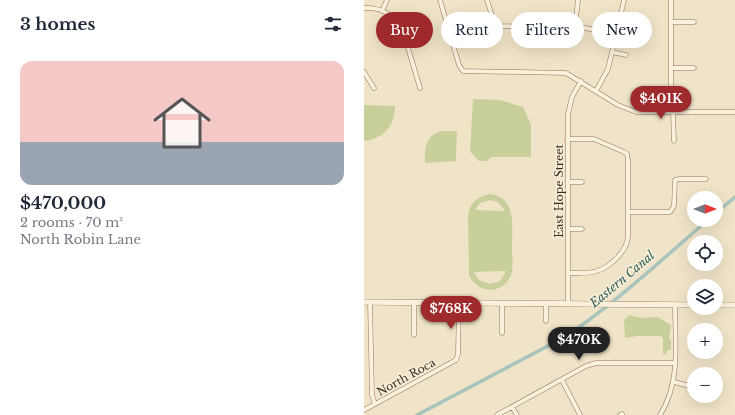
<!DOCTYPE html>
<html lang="en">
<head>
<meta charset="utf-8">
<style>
	:root { --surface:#fff; --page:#f6f6f7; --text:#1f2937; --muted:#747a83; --accent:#9e2a2b }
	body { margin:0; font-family:"Libre Baskerville",serif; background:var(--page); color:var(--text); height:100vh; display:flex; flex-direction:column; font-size:15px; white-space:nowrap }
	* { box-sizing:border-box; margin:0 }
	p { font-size:13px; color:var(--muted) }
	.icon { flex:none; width:22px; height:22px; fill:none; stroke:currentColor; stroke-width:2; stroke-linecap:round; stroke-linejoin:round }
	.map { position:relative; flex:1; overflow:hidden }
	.drawer { display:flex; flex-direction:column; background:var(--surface); width:364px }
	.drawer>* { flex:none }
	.guide { position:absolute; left:12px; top:12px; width:299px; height:36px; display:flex; gap:8px }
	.needle { width:26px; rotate:90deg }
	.controls { position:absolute; left:323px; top:191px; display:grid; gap:8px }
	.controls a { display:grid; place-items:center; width:36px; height:36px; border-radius:50%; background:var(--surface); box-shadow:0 4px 16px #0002; font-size:20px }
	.price { position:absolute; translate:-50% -34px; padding:0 9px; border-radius:14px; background:var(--accent); color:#fff; font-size:13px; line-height:26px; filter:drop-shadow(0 1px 2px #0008) }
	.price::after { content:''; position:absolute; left:50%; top:24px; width:12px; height:9px; margin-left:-6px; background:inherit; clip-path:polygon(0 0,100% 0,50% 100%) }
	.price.selected { background:#222; color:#fff }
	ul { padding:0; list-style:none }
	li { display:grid; align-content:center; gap:8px; height:212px; padding:0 20px }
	li span { display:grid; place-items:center; height:124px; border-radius:12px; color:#555 }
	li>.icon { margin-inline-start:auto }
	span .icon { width:72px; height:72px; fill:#fffc; stroke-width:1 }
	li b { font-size:17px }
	h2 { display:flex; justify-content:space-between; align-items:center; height:48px; padding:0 20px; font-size:17px }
	.pill { padding:0 14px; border-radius:18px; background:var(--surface); box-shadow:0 4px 16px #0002; font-size:14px; line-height:36px }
	.pill.selected { background:var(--accent); color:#fff }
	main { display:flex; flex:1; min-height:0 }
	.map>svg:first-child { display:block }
	.green { fill:#c9cf9b; fill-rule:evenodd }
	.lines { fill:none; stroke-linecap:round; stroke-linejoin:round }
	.canal { stroke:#a9c4bc; stroke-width:3.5 }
	.minor-casing { stroke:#8d765c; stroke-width:5 }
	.secondary-casing { stroke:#6f573f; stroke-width:6 }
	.minor { stroke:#faf1dc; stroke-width:4 }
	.secondary { stroke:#faf1dc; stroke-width:5.5 }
	.labels { text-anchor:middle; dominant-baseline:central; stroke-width:3; stroke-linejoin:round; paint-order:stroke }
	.street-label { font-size:11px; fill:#3d2e20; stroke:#f7eed8 }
	.water-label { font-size:12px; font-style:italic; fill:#2f5d5a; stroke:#f7eed8 }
</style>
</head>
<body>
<main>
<section class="drawer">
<h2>3 homes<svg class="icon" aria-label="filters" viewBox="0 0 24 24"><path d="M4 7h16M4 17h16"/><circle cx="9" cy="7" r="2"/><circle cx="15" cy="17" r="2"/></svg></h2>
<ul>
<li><span style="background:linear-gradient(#f6c9c9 65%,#9aa5b1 0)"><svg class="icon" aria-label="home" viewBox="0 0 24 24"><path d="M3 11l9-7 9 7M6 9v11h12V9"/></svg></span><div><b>$470,000</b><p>2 rooms · 70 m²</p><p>North Robin Lane</p></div></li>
</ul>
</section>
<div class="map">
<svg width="371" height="415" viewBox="0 0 371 415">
	<rect width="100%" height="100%" fill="#f0e4c8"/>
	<path class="green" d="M 109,99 L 136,100 L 159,107 L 167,125 L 167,157 L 127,157 L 123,161 L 115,161 L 106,151 Z
		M 0,105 L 31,106 C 31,125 20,139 0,141 Z
		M 77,131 L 93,131 L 92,161 L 61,163 C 61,148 61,136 77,131 Z
		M 126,194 C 153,197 148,227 148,247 C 148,255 150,267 147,275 C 139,295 113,294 105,275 L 104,217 C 105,203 113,196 126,194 ZM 126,200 L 134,202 L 141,211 L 111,210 L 116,203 ZM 142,271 L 136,281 L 126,284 L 115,280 L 110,272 Z
		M 265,315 L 278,318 L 294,317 L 307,325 L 305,338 L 307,340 L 307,349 L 302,352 L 303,355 L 299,354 L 299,339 L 297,336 L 273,336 L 261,338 L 260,320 Z"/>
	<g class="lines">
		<path class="canal" d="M 352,213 L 371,197
			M 53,415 L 199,338 C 251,304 297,260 344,220"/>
		<g class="minor-casing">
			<path id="minor" d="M 76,0 L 95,65 L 99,71 L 202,73 L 254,105 L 272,112 L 371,112
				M 123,0 L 130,22 L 133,26 L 216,27 L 252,34
				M 307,0 L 307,112
				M 0,8 C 17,7 31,15 39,31 L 56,88
				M 18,11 L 23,0
				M 307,22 L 330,22
				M 211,27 L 214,0
				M 248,52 L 262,55
				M 307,68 L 330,68
				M 0,72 L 10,88
				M 232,91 L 244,69 L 260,0
				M 309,112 L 310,141
				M 203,139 L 230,139 L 260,152 L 263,154 L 264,160 L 264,237 C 263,251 246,267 233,271 C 224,274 213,273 204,273
				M 204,182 L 218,182
				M 264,212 L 306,212 L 310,206 L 311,180 L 315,179 L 342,179
				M 204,229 L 218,229
				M 6,302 L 8,395 L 11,404
				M 204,304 L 204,114 L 208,97 L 217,81
				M 182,321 L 182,304
				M 138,333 L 138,303
				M 50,335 L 50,303
				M 198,380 L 216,415
				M 310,382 L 330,387
				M 148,407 L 153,415
				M 0,410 L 92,360 L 94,354 L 95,303
				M 133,415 L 222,366 L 232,363 L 311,363
				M 256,415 L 258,414
				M 296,415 C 317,382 311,342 311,305"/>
		</g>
		<g class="secondary-casing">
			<path id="secondary" d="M 0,302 L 330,305
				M 352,305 L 371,305"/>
		</g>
		<use href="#minor" class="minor"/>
		<use href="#secondary" class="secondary"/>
	</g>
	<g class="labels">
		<g class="street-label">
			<text transform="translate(195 191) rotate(-90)">East Hope Street</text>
			<text transform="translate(42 377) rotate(-29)">North Roca</text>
		</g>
		<g class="water-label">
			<text transform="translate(258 279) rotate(-40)">Eastern Canal</text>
		</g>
	</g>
</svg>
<div class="controls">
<a><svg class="needle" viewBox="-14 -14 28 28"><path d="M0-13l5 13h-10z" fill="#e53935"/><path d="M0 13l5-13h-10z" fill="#747a83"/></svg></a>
<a><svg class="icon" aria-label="locate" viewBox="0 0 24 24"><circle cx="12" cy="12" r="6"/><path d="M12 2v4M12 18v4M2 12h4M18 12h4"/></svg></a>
<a><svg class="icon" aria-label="layers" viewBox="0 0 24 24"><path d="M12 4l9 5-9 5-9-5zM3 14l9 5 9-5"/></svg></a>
<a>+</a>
<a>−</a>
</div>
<b class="price" style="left:297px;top:120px">$401K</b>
<b class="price" style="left:87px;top:330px">$768K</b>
<b class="price selected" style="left:215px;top:361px">$470K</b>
<div class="guide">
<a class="pill selected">Buy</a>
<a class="pill">Rent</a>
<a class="pill">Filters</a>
<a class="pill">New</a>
</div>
</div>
</main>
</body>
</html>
